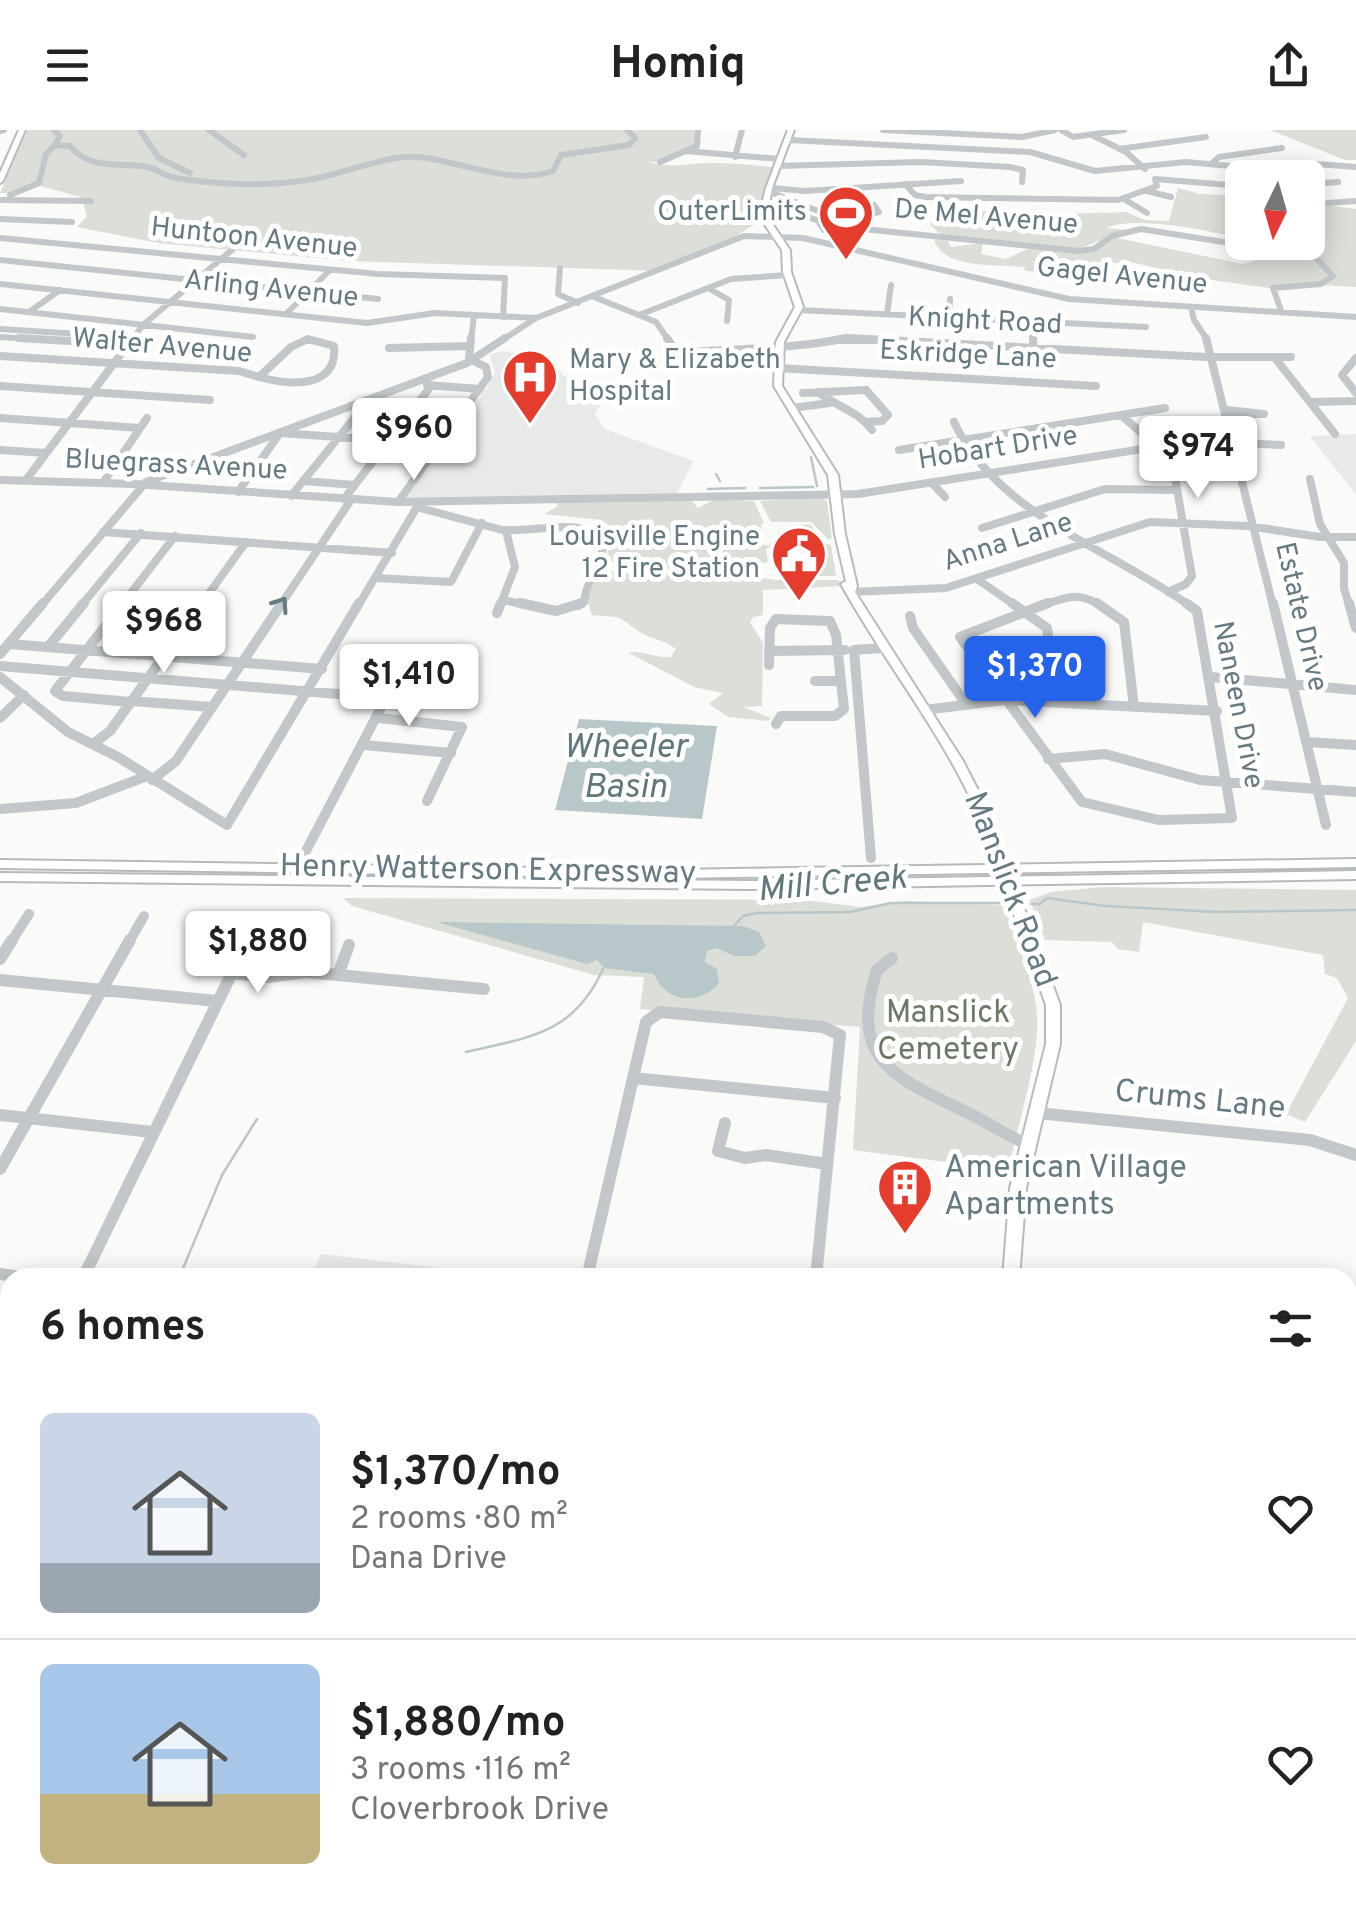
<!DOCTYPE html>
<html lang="en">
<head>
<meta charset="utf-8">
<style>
	:root { --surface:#fff; --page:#f6f6f6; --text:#222; --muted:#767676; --line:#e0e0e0; --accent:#2563eb }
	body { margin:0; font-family:Overpass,sans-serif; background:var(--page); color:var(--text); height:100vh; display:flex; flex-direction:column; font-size:38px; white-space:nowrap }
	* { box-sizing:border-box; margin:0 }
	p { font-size:32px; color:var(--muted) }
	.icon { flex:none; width:55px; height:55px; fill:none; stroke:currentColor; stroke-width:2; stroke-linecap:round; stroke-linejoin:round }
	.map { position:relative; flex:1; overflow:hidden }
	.side { position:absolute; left:0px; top:1138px; width:1358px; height:642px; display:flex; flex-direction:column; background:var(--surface); border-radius:30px 30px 0 0; box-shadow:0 5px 25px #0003 }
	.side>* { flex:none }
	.needle { width:65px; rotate:185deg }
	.tools { position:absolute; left:1225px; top:30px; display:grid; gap:20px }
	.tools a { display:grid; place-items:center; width:100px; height:100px; border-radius:15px; background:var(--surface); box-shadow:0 5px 25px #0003; font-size:50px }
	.price { position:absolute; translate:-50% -85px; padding:0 22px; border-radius:10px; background:#fff; color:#222; font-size:32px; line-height:65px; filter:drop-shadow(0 2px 5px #0008) }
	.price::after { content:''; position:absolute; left:50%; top:60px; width:30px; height:22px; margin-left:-15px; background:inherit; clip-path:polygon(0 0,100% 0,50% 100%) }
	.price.active { background:var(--accent); color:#fff }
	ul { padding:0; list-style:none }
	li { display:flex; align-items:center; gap:30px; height:250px; padding:0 40px }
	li+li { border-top:2px solid var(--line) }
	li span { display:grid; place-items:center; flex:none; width:280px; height:200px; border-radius:15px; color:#555 }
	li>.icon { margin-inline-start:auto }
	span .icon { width:120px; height:120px; fill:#fffc; stroke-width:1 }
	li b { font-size:42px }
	h2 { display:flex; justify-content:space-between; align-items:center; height:120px; padding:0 40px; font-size:42px }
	header { display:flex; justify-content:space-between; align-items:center; height:130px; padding:0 40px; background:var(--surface); font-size:45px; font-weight:700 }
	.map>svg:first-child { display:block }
	.built { fill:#e8eae9 }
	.green { fill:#dbdfd7 }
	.water { fill:#b8c7c9 }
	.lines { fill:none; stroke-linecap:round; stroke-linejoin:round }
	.stream { stroke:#b8c7c9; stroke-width:2.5 }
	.major-casing { stroke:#b5bbbe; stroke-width:4 }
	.highway-casing { stroke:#b4babd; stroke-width:4 }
	.minor-far4 { stroke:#c1c7ca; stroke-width:6 }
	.minor-far3 { stroke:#c1c7ca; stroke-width:8 }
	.minor-far2 { stroke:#c1c7ca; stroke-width:10 }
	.minor-far1 { stroke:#c1c7ca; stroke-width:12 }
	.minor { stroke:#c1c7ca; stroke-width:15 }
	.major { fill:#fff; fill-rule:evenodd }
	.highway { fill:#fff; fill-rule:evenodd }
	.rail { stroke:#a0aaaf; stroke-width:4; stroke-dasharray:20 10; stroke-linecap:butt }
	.major-bridge-casing { stroke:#b5bbbe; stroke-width:15; stroke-linecap:butt }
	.major-bridge { stroke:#fff; stroke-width:11 }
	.oneway { stroke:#657a83 }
	.labels { text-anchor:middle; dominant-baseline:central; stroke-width:10; stroke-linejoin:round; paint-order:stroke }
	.far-poi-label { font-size:28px; fill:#657a83; stroke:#fff; text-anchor:end }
	.far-street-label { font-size:28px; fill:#657a83; stroke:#fff }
	.street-label { font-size:32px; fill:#657a83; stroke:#fff }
	.park-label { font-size:32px; fill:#6b7a64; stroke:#fff }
	.poi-label { font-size:32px; fill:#657a83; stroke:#fff; text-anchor:start }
	.water-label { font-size:35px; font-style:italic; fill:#60787c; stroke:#fff }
</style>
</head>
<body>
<header><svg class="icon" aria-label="menu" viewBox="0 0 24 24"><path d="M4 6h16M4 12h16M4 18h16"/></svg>Homiq<svg class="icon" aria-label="share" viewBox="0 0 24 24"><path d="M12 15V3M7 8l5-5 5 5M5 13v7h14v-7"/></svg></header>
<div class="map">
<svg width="1356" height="1778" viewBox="0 0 1356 1778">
	<rect width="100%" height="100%" fill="#fafaf8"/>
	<path class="built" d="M 501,221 L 546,227 L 565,247 L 588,251 L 597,257 L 602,272 L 595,284 L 605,299 L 694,331 L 677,363 L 408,370 L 406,367 L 488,256 L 495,242 L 489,225 Z
		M 1356,304 L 1356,365 L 1310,306 Z
		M 321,1124 L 516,1147 L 311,1147 Z
		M 1356,1392 L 1356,1744 L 1348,1751 L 1348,1410 Z"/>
	<path class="green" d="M 27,0 L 698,0 L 698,12 L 660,32 L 647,32 C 674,39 687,33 713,33 C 733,33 753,35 772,37 L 774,43 L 767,55 L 760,87 L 752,96 L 721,115 L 661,141 L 350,131 L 158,113 L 77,97 L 87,86 L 81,67 L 36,55 L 16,63 L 0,63 Z
		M 1270,0 L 1356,0 L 1356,30 L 1345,30 Z
		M 1178,58 L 1200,64 L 1242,66 L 1242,109 C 1213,101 1132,85 1107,98 L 1126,100 L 1076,120 L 942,106 L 930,94 L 939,77 L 1031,85 L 1126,82 L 1145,90 L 1169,91 Z
		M 1308,62 L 1314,62 L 1325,75 L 1356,79 L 1356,157 L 1303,154 L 1269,158 L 1204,149 L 1131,132 L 1069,136 L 1064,143 L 1060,143 L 1056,135 L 1046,135 L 1042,142 L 1026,141 L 1023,137 C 1000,134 942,140 934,109 L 948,111 L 951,117 L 983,113 L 981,124 L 1006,129 L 1027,119 L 1082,122 L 1112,107 L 1243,134 C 1276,122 1286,136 1317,107 L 1313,99 L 1308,98 Z
		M 820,367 L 827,371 L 832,408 L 829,410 L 811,392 L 771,392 L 760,371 Z
		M 717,368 L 754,371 L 764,393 L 761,394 L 763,407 L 759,414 L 773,416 L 766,419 L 768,432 L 755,434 L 746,441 L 709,436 L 710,439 L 775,450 L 838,450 L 844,456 L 763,460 L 763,485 L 753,487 L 750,492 L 763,513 L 762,576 L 743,577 L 771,588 L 769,591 L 728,587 L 709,574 L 723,563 L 694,557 L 629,523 C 641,519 656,529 671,527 L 676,519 C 663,509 647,508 638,501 C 614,483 623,488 592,485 L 586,467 L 593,445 L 622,439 L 606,427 L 611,412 L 627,407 L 601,390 L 544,384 L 557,377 L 557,372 L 690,369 L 698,378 Z
		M 800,394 L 811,395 L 820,412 L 831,415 L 836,446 L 792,446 L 777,433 L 802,433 L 801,427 L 805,427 L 804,432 L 809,433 L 815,428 L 813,415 L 803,408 L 807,406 L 804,396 Z
		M 1103,757 L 1356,760 L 1356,911 L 1305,992 L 1286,984 L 1348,868 L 1337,848 L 1325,844 L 1323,825 L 1143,792 L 1139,822 L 1118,819 L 1112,812 L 1045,810 L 1030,770 L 1051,762 Z
		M 343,768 L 804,770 L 860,777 L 903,771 L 1003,775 C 1017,810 1035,848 1037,887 C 1040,925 1017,1000 1008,1040 L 853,1020 L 860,897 L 640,879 L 644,847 L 594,845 L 352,776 Z"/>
	<path class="water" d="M 579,589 L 717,596 L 702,689 L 555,680 Z
		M 436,792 L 743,796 L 759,802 L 766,816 L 755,826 L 734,826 L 717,818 L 707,821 L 705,832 L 717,839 L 719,853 C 699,877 665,872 654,844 L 604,838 L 597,830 L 587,834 Z"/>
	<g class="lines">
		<path class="stream" d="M 811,327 L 817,356
			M 716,344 L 720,351
			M 760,358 L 813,357
			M 708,359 L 745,358
			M 1031,774 L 1040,774 L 1047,768 L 1106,776 L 1216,782 L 1356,780
			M 734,796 L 743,786 L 758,783 L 850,782 L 891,773 L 1005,773
			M 466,922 C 529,907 573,905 603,839
			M 179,1148 L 222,1045 L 257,989"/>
		<g class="major-casing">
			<path id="major" d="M 19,0 L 25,0 L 3,51 L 0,53 L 0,43 Z
				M 788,0 L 794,0 L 772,58 L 767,86 L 790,120 L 791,142 L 803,177 L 784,212 L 782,256 L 838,345 L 845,404 L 857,456 L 855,462 L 963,631 L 981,666 L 1002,722 L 1000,725 L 996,726 L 990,722 C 982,700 975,678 965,657 C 929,586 879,523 841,454 L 846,451 L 835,404 L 828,345 L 774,256 L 776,212 L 795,177 L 783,142 L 782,120 L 759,86 L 766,58 Z
				M 1015,766 L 1021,770 L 1060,875 L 1060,914 L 1026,1058 L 1019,1148 L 1003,1148 L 1010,1058 L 1046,914 L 1046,875 L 1009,770 Z
				M 1348,1760 L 1353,1763 L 1356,1769 L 1353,1778 L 1326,1778 L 1330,1770 L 1348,1770 Z
				M 800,1770 L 822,1770 L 819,1778 L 796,1778 Z"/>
		</g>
		<g class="highway-casing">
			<path id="highway" d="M 1356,729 L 1356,737 L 673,748 L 0,738 L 0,730 L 673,740 Z
				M 1356,741 L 1356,749 L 751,759 L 0,751 L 0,743 L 751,751 Z"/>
		</g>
		<path class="minor-far4" d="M 54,0 L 60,6 L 55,15
			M 140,0 L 159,28 L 190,43
			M 209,0 L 244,25
			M 883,0 L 1022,7 L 1055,0
			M 1061,0 L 1073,7 L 1124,0
			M 0,1 L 4,0
			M 1092,5 L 1126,22 L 1145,39
			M 788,10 L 1030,22 L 1095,41 L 1186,32 L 1263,39 L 1316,34 L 1356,37
			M 55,15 L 70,16 C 90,41 120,32 148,37 C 157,39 166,47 176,48 C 218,55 271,57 313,49 C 343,44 389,24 418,27 C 460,31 511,56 553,41 L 561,25 L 629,15 L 635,8 L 627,0
			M 1119,19 L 1206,7
			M 686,21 L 780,29
			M 735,27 L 742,0
			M 660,32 L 697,16 L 698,0
			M 1211,34 L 1219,27 L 1282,18
			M 777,36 L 921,32 L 1010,37 L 1023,40 L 1022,52
			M 1297,37 L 1323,53
			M 1155,49 L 1242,56
			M 905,54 L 915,65 L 925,67 L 1118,70 L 1157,56 L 1155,49
			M 1309,54 L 1338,52
			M 773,58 L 805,61 L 961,51
			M 768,61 L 863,99 L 1079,121 L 1094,119 L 1112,106 L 1141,99 L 1261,118 L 1302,113 L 1333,146 L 1321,154 L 1273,158 L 1282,183
			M 1147,61 L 1171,67
			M 10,65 L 39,53 L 46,24 L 55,15
			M 1124,69 L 1147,83
			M 0,70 L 91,71
			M 1328,73 L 1356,71
			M 764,79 L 796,82 L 836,98 L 824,100 L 818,91
			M 0,89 L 72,92
			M 848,92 L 879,82 L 874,75
			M 0,108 L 378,144 L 505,148 L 503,187
			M 0,130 L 378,169
			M 560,138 L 558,164 L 578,173
			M 0,154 L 367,193 L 435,183 L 536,188
			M 708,158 L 729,170 L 727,191
			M 594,167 L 656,192 L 669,211
			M 1191,177 L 1194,190 L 1208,211
			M 0,179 L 253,207
			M 798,180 L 1146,197
			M 29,182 L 60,160
			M 286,184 L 330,140
			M 887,184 L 891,155
			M 639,185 L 731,149 L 788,145
			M 949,187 L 950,169
			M 1033,191 L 1033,211
			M 0,199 L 96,205 L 91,211
			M 0,207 L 62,211
			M 131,211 L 143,195 L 233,119
			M 304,211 L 320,211
			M 471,211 L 474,185
			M 501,211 L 536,188 L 744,106 L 803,108 L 1069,169 L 1356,187
			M 834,211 L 895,211"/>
		<path class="minor-far3" d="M 19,208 L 86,212 L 87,217 L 124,219
			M 667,208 L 677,223
			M 848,208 L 1206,227 L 1291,227
			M 1033,208 L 1034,231
			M 1206,208 L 1273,476
			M 308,209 L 334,216 C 338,260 289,255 259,247 L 291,217 Z
			M 89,213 L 93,208
			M 389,218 L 469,216
			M 677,223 C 733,218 791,220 846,208
			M 0,226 L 239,241 L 259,247
			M 1275,228 L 1335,304
			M 1356,228 L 1342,245 L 1356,263
			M 777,238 L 1096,256
			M 427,255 L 480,259
			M 0,256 L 210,270
			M 818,262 C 837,277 858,281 872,300
			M 803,263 L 866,260 L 888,285 L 882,291 L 867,292
			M 1310,272 L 1356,271
			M 792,278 L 830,273
			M 1227,280 L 1264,284 L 1228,284
			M 1121,285 L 1172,330 L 1192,446 L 1186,454 L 1168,462
			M 0,288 L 140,298
			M 954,292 C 996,384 1112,420 1190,476
			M 0,320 L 46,323
			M 899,320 L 1165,278
			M 1310,349 L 1320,394 L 1344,433 L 1344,458 L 1349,476
			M 0,350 L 134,354 L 398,372 L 858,364 L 1193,311 L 1281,315
			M 26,350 L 133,208
			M 303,351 L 355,355
			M 103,353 L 147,288
			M 932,353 L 945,367
			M 238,362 L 280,303 L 440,314
			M 291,366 L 368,271
			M 344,369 L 431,256
			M 398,372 L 488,247 L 486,237 L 469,229 L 471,208
			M 420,378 L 506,401 L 515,437 L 500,476
			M 982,398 L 1105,359 L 1177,360
			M 505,400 C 538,402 575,388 604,407 C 605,431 586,448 584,472 L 578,476
			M 103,402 L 392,423
			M 377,448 L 451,452 L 482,393
			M 977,449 L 1016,476
			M 850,462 L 946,458 L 1150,392 L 1248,396 L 1320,407 L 1356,407
			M 503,470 L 531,476
			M 41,476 L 146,352 L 467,233 L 505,208
			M 81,476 L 141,403
			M 121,476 L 175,406
			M 200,476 L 246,412
			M 280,476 L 351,370
			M 358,476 L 420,372
			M 1041,476 C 1065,467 1078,461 1101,476"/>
		<path class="minor-far2" d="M 123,473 L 55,561 L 63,566 L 130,572
			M 520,473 L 556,481 L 582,473
			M 1012,473 L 1047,498 L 1051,526
			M 1048,473 L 960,507 L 1082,672 L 1159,690 L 1232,688 L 1197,481 L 1186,473
			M 1097,473 L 1124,492 L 1134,577
			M 1273,473 L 1326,695
			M 1349,473 L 1356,498
			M 497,483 L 501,473
			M 910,486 L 913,498 L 966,574
			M 9,514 L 322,539
			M 48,517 L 84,473
			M 769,521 L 845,520
			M 0,524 L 43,473
			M 769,535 L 770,498 L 776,489 L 830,491 L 836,505 L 844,579 L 835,586 L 781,586 L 776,594
			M 0,536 L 386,568 L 306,721
			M 0,547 L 68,602 L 118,627 L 227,695 L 359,473
			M 1211,547 L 1356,560
			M 815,551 L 840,551
			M 132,571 L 211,577
			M 924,580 L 1005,570 L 1217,581
			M 0,588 L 24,565
			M 379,588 L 462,597 L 427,671
			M 1306,612 L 1356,615
			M 93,614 L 110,601 L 202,473
			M 364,615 L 451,623
			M 1048,629 L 1105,624 L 1200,650 L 1356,662
			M 152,650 L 176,631 L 282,473
			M 0,679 L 76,673 L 147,646
			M 871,728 L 854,520 L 882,518
			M 11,812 L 29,784
			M 129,812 L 144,786
			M 247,812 L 259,788"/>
		<path class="minor-far1" d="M 892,828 L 877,840 C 847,932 897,948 966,982 C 988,992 1006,1006 1028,1014
			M 0,829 L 12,810
			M 231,843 L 267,847 L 306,842 L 484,859
			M 338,845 L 349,815
			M 0,850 L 217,871
			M 633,948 L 835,968
			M 1037,983 L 1310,1010 L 1356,1025
			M 0,985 L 152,1002
			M 725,993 L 718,1021 L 745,1028 L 766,1025 L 827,1034
			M 0,1039 L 130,810
			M 0,1144 L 26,1148
			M 83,1148 L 248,810
			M 587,1148 L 646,892 L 660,882 L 823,897 L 840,905 L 816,1148
			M 1348,1210 L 1356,1217"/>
		<path class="minor" d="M 0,1311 L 10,1291
			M 0,1674 L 10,1648
			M 0,1729 L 10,1731
			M 526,1770 L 530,1778
			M 174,1778 L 177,1770
			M 431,1778 L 433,1770
			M 672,1778 L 675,1770"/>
		<use href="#major" class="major"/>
		<use href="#highway" class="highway"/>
		<path class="rail" d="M 1348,1394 L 1356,1377
			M 1155,1778 L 1159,1770"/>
		<g class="major-bridge-casing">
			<path id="major-bridge" d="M 996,722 L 1015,770"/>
		</g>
		<use href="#major-bridge" class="major-bridge"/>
	</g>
	<defs><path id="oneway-chevron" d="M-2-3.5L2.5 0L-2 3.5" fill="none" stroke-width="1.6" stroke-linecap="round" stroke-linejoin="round" transform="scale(2.5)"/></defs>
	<use class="oneway" href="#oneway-chevron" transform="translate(281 474) rotate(-56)"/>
	<defs>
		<g id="stadium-pin" transform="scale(2.875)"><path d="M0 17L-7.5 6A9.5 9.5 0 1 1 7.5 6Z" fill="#e53d2d" stroke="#fff"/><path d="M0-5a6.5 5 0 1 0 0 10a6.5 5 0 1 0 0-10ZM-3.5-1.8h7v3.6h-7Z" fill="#fff"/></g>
		<g id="hospital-pin" transform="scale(2.875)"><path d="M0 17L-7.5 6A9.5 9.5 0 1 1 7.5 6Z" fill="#e53d2d" stroke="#fff"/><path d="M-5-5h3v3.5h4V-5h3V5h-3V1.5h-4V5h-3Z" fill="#fff"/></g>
		<g id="civic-pin" transform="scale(2.875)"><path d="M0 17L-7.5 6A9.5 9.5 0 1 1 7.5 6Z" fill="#e53d2d" stroke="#fff"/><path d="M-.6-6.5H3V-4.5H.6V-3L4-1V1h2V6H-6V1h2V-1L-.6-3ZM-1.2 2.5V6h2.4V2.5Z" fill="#fff"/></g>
		<g id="building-pin" transform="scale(2.875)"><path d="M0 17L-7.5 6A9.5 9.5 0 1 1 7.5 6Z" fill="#e53d2d" stroke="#fff"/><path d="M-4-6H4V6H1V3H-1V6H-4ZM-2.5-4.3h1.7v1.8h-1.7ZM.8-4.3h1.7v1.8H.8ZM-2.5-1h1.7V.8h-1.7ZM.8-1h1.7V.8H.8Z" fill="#fff"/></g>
	</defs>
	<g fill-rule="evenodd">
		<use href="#stadium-pin" x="846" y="83"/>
		<use href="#hospital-pin" x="530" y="247"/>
		<use href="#civic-pin" x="799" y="424"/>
		<use href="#building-pin" x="905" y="1057"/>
	</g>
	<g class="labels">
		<g class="far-poi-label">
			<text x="807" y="83">OuterLimits</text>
			<text x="569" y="231" text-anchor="start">Mary &amp; Elizabeth<tspan x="569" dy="32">Hospital</tspan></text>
			<text x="760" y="408">Louisville Engine<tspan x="760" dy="32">12 Fire Station</tspan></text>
		</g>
		<g class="far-street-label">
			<text transform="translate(986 88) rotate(5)">De Mel Avenue</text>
			<text transform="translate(254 109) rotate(6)">Huntoon Avenue</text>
			<text transform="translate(1122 147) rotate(6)">Gagel Avenue</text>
			<text transform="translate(271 160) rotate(6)">Arling Avenue</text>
			<text transform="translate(985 192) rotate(3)">Knight Road</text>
			<text transform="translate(162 217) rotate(5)">Walter Avenue</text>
			<text transform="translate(968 226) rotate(3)">Eskridge Lane</text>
			<text transform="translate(998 319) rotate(-9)">Hobart Drive</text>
			<text transform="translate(176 336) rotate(3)">Bluegrass Avenue</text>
			<text transform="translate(1008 413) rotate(-18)">Anna Lane</text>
			<text transform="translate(1300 487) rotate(77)">Estate Drive</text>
			<text transform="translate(1237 575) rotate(79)">Naneen Drive</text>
		</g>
		<g class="street-label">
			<text transform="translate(488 741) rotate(1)">Henry Watterson Expressway</text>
			<text transform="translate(1009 760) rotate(69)">Manslick Road</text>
			<text transform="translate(1200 971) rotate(6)">Crums Lane</text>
		</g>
		<g class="park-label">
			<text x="948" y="884">Manslick<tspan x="948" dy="37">Cemetery</tspan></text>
		</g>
		<g class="poi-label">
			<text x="944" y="1039">American Village<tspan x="944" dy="37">Apartments</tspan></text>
		</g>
		<g class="water-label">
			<text x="625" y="618">Wheeler<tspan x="625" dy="40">Basin</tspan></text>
			<text transform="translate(832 755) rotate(-5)">Mill Creek</text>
		</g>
	</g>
</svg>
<div class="tools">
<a><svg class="needle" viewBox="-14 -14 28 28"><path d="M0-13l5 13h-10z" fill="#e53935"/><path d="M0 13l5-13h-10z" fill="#767676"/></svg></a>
</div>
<b class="price" style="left:414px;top:353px">$960</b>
<b class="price" style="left:1198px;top:371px">$974</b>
<b class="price" style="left:164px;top:546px">$968</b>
<b class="price active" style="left:1035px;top:591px">$1,370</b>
<b class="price" style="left:409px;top:599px">$1,410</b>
<b class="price" style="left:258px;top:866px">$1,880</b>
<section class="side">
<h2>6 homes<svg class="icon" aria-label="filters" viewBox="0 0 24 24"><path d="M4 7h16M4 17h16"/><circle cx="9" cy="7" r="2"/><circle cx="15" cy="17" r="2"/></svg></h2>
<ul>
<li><span style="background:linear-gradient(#c9d6e8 75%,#9aa5b1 0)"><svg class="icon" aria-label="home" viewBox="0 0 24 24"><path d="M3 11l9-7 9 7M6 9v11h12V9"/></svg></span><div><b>$1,370/mo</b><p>2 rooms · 80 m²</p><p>Dana Drive</p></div><svg class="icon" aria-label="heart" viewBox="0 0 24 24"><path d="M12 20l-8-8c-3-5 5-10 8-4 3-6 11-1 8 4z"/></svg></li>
<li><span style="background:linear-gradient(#a9c7e8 65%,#c2b280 0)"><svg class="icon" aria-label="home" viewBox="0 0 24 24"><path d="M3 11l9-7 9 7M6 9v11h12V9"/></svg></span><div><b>$1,880/mo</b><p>3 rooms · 116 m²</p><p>Cloverbrook Drive</p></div><svg class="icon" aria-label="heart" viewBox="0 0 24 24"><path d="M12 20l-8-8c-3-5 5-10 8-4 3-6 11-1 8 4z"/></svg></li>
</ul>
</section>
</div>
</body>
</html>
